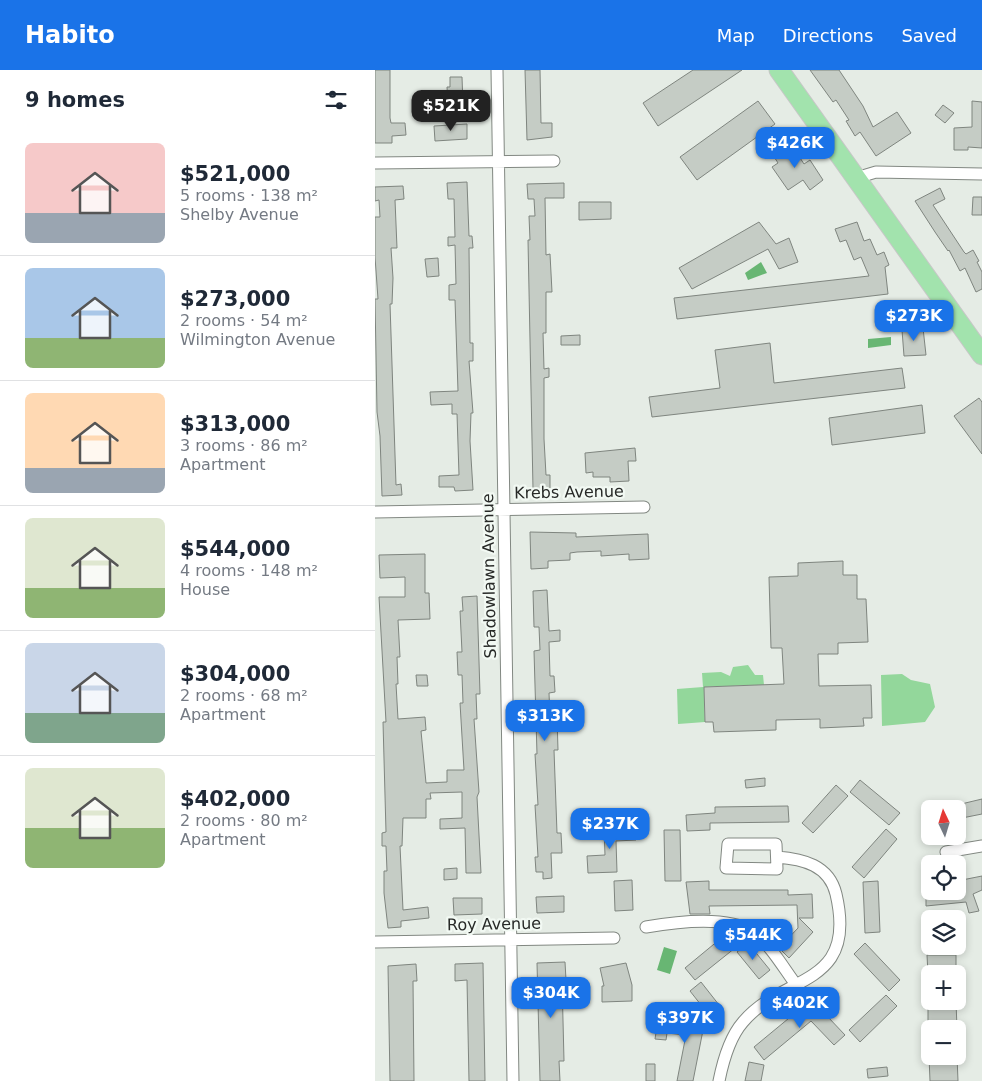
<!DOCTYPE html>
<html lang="en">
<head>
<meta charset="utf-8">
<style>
	:root { --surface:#fff; --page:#f6f6f7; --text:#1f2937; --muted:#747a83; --line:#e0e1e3; --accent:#1a73e8 }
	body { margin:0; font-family:"DejaVu Sans",sans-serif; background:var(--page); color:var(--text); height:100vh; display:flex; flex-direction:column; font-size:19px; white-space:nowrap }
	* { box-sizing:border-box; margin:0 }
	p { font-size:16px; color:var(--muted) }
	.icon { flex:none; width:28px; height:28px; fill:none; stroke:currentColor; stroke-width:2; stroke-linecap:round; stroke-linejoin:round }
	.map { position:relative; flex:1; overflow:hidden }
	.panel { display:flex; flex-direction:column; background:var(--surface); width:375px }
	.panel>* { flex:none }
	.needle { width:32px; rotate:356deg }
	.tools { position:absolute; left:546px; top:730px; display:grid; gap:10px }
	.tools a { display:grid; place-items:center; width:45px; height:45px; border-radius:8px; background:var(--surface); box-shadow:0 2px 8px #0003; font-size:25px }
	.price { position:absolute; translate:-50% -42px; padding:0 11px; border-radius:10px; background:var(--accent); color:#fff; font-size:16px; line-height:32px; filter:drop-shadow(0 1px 2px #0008) }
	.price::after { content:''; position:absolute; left:50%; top:30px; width:15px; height:11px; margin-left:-8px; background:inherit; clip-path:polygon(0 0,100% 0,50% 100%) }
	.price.current { background:#222; color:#fff }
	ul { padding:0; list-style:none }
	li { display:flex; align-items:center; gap:15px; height:125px; padding:0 25px }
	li+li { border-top:1px solid var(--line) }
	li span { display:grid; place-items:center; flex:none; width:140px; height:100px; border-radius:8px; color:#555 }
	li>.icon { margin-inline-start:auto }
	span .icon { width:60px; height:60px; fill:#fffc; stroke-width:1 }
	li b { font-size:21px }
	h2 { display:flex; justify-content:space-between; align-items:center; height:60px; padding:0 25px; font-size:21px }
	header { display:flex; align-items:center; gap:30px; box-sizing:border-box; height:70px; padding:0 25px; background:var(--accent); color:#fff }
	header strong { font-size:24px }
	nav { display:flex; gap:28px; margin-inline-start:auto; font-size:18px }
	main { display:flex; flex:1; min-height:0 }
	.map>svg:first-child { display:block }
	.green { fill:#93d79b }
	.water { fill:#68b673 }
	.building { fill:#c5ccc5; stroke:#7f857f }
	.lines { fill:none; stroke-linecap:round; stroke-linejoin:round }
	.street-casing { stroke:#828882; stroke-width:13 }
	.primary-casing { stroke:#c7c7c7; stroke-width:21 }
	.street { stroke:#fff; stroke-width:11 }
	.primary { stroke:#a2e3ad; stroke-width:19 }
	.labels { text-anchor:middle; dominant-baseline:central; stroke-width:4.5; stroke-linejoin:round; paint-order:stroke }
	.street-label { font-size:16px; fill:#272927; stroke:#f2f9f3 }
</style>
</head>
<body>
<header>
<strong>Habito</strong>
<nav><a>Map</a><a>Directions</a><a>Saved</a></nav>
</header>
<main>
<section class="panel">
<h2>9 homes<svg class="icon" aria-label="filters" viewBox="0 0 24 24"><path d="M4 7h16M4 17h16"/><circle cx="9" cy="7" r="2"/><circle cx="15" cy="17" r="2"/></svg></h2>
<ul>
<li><span style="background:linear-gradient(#f6c9c9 70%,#9aa5b1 0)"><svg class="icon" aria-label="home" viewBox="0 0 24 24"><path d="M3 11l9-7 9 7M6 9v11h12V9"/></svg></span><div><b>$521,000</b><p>5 rooms · 138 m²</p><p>Shelby Avenue</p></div></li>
<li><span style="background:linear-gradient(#a9c7e8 70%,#8fb573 0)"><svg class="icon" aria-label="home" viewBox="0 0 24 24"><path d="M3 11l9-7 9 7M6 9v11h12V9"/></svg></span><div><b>$273,000</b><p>2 rooms · 54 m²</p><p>Wilmington Avenue</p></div></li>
<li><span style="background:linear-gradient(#ffd9b3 75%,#9aa5b1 0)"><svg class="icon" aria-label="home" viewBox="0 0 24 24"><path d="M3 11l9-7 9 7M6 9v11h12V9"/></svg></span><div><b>$313,000</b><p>3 rooms · 86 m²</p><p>Apartment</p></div></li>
<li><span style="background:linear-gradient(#dfe7d0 70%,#8fb573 0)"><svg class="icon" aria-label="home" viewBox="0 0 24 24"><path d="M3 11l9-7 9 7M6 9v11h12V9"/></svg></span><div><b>$544,000</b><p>4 rooms · 148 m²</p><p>House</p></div></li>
<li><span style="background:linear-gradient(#c9d6e8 70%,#7fa58c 0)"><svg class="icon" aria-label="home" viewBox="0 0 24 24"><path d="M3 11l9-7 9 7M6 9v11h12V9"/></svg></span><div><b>$304,000</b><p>2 rooms · 68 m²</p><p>Apartment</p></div></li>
<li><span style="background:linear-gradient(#dfe7d0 60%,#8fb573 0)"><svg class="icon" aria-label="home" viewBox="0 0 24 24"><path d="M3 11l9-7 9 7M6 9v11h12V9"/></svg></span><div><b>$402,000</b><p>2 rooms · 80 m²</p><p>Apartment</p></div></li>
</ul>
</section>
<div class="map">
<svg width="607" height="1011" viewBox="0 0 607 1011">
	<rect width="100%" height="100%" fill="#e5ece5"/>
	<path class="green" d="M 373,595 L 380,605 L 388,605 L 389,615 L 329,617 L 330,652 L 303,654 L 302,619 L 328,617 L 327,603 L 346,602 L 355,606 L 358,597 Z
		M 527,604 L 536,610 L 555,614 L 560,637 L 550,652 L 507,656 L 506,605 Z"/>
	<path class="water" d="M 386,192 L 392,203 L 373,210 L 370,203 Z
		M 516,267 L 516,275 L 493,278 L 493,269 Z
		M 289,877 L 302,881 L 295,904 L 282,900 Z"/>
	<path class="building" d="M 0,0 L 15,0 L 15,48 L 16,53 L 30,53 L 31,65 L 17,66 L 17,73 L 0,73 Z
		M 150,0 L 165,0 L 166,53 L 177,53 L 177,67 L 152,70 Z
		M 318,0 L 367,0 L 283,56 L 268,33 Z
		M 435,0 L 464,0 L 488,36 L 498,57 L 522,42 L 536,63 L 501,86 L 485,62 L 480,66 L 471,51 L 474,50 L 461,30 L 458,32 Z
		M 75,7 L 87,7 L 88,35 L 73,35 L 72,17 L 75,17 Z
		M 383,31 L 400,54 L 322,110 L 305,87 Z
		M 597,31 L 607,32 L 607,78 L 593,77 L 593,80 L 579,80 L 579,58 L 597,57 Z
		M 568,35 L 579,43 L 570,53 L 560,45 Z
		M 92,54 L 92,69 L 60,71 L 59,56 Z
		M 416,74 L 429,94 L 435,90 L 448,110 L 435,120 L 428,110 L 413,120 L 397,97 L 403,93 L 398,85 Z
		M 92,112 L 94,166 L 97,166 L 98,178 L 94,178 L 95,273 L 98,273 L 98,291 L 94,291 L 98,343 L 96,343 L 95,371 L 98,420 L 80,421 L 79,417 L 64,417 L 64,406 L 84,405 L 82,344 L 77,344 L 77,334 L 56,335 L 55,322 L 83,321 L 80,230 L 74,230 L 74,215 L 81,214 L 80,175 L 73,176 L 73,167 L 80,167 L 79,129 L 73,129 L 72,113 Z
		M 189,113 L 189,128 L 170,128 L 171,185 L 175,184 L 177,222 L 171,222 L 171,263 L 168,263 L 169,299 L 174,298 L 174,307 L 169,308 L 169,369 L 171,405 L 175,405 L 175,418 L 158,419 L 153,170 L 155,170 L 154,146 L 160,146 L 159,129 L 153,129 L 152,114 Z
		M 28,116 L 29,129 L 20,130 L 22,178 L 16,178 L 18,208 L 17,234 L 15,234 L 21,415 L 26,414 L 27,425 L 7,426 L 5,366 L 2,342 L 0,229 L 3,229 L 0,187 L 0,147 L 5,147 L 4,130 L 0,131 L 0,117 Z
		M 565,118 L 570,129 L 558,135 L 589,182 L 591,184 L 598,180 L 604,191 L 602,192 L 607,202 L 607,219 L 601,222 L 590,198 L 585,201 L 574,180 L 573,181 L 560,162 L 540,131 Z
		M 598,127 L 607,127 L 607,145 L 597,145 Z
		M 204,132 L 236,132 L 236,149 L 204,150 Z
		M 384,152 L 401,174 L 414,168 L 423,192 L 404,199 L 393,179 L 317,219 L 304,198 Z
		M 482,152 L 489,171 L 495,169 L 502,185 L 509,182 L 514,195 L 510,197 L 513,224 L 302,249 L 299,228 L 494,206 L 486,187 L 479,190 L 471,170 L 465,172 L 460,159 Z
		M 63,188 L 64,206 L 52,207 L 50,189 Z
		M 548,258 L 551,285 L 529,286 L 527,260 Z
		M 205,265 L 205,275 L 186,275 L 186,266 Z
		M 395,273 L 399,313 L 527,298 L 530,318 L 277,347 L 274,327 L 345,318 L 340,280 Z
		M 604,328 L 607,332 L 607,384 L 579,346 Z
		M 547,335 L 550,363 L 457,375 L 454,348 Z
		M 260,378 L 261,391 L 253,391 L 254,411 L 235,412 L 235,407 L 218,407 L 218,402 L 211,403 L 210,383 Z
		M 155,462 L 201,463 L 201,467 L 273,464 L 274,489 L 254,490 L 254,484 L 226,486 L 226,481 L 202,482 L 195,483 L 195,490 L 173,491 L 173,498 L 156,499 Z
		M 50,484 L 50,523 L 54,523 L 55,549 L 23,550 L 25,587 L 22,587 L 23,614 L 21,614 L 23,649 L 50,647 L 51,660 L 46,661 L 51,713 L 72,712 L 72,700 L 89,700 L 85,633 L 88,633 L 87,605 L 83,605 L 82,582 L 87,582 L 85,541 L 88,541 L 87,527 L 102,526 L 105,624 L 101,624 L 102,649 L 99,649 L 104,722 L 102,727 L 106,803 L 91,803 L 90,758 L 65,759 L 65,749 L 87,748 L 87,722 L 55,723 L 56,729 L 51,729 L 51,748 L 28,748 L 27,776 L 25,776 L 28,840 L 53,837 L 54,848 L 26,851 L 26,857 L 13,858 L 9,823 L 9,801 L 12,801 L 11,776 L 7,776 L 7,763 L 11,762 L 8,652 L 11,652 L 4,527 L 30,527 L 30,507 L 5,508 L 4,485 Z
		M 468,491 L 468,505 L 482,505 L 482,529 L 491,529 L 493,572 L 463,573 L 463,584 L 443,584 L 444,616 L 496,615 L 497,648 L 488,648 L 489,656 L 445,658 L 445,649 L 401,650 L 401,660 L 339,662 L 338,652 L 330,652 L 329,617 L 409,614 L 407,578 L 396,578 L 394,507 L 423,506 L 423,493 Z
		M 172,520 L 174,561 L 185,560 L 185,571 L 174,572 L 175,606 L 179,606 L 180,622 L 174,623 L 175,648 L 182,647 L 183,680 L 179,680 L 182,763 L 186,763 L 187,783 L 176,783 L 177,808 L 168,809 L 168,802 L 161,802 L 160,787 L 163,787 L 160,735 L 163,735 L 160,684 L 162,684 L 159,581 L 165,580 L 164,557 L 159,557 L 158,521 Z
		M 41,605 L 52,605 L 53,616 L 42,616 Z
		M 390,708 L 390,716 L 371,718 L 370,710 Z
		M 485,710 L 525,743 L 514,755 L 475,722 Z
		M 461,715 L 473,726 L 438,763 L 427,753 Z
		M 607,729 L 607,744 L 582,749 L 582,735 Z
		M 413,736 L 414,752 L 335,753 L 335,760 L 312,761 L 311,745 L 340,743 L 340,737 Z
		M 261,757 L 261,770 L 241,771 L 242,802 L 213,803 L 212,786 L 230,785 L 229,759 Z
		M 511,759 L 522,769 L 489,808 L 477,797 Z
		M 289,760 L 305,760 L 306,811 L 290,811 Z
		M 82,798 L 82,809 L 69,810 L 69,799 Z
		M 607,806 L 607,820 L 598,824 L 604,841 L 594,843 L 591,832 L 551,836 L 551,821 L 582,821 L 582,811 Z
		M 257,810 L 258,840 L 240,841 L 239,811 Z
		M 334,811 L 334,820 L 413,820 L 413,825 L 437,824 L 438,848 L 424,848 L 438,862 L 414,888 L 404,878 L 423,858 L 422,835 L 334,836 L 335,844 L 315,844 L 311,812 Z
		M 503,811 L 505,862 L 490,863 L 488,812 Z
		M 189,826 L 189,842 L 162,843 L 161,827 Z
		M 78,828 L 107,828 L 107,844 L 79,845 Z
		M 350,865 L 360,878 L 320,910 L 310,898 Z
		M 373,873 L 395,900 L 384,909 L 362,882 Z
		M 490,873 L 525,910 L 514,921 L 479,884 Z
		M 552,885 L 581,885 L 581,904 L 553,904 Z
		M 190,892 L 191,910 L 187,910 L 189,991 L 184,991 L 185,1011 L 165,1011 L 162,893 Z
		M 108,893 L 110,1011 L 94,1011 L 92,910 L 80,911 L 80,894 Z
		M 251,893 L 257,915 L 257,931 L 227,932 L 227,916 L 229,916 L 225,898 Z
		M 41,894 L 42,911 L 38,911 L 39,1011 L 15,1011 L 13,896 Z
		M 326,912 L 348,940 L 337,949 L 315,921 Z
		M 511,925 L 522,936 L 485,972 L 474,960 Z
		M 435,928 L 470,965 L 459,975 L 436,951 L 389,990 L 379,977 L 425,939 Z
		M 553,931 L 581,931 L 582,959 L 553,959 Z
		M 314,947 L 330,950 L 318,1011 L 302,1011 L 311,965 L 292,963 L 291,970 L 280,969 L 283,950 L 313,954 Z
		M 554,986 L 582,986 L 583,1011 L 555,1011 Z
		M 374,992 L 389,995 L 386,1011 L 370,1011 Z
		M 271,994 L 280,994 L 280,1011 L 271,1011 Z
		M 512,997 L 513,1006 L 493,1008 L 492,999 Z"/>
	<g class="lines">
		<g class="street-casing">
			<path id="street" d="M 122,0 L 138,1011
				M 0,93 L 179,91
				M 481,108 L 501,102 L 607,104
				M 0,442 L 269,437
				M 353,774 L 401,774 L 402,799 L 351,798 Z
				M 571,782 L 607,776
				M 271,857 C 300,852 352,845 378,862 C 396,875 409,899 422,916
				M 0,872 L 239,868
				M 344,1011 C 348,991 354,968 368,952 C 409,903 483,918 461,824 C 454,795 428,789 402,787"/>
		</g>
		<g class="primary-casing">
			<path id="primary" d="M 404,0 L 607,285"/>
		</g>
		<use href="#street" class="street"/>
		<use href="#primary" class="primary"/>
	</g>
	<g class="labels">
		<g class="street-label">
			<text transform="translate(194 422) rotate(-1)">Krebs Avenue</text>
			<text transform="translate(114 506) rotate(-91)">Shadowlawn Avenue</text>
			<text transform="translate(119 854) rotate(-1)">Roy Avenue</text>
		</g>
	</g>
</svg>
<div class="tools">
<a><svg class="needle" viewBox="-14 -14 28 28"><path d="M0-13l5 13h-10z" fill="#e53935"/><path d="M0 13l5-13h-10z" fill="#747a83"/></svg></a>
<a><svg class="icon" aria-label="locate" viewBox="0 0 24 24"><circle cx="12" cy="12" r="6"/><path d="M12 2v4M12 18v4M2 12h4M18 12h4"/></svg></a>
<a><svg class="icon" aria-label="layers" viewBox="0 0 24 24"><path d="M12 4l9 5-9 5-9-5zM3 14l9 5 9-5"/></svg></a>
<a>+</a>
<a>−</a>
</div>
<b class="price current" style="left:76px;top:62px">$521K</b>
<b class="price" style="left:420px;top:99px">$426K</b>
<b class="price" style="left:539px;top:272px">$273K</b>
<b class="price" style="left:170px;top:672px">$313K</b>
<b class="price" style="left:235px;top:780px">$237K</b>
<b class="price" style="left:378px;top:891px">$544K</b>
<b class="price" style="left:176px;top:949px">$304K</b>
<b class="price" style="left:425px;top:959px">$402K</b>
<b class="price" style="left:310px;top:974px">$397K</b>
</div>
</main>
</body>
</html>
